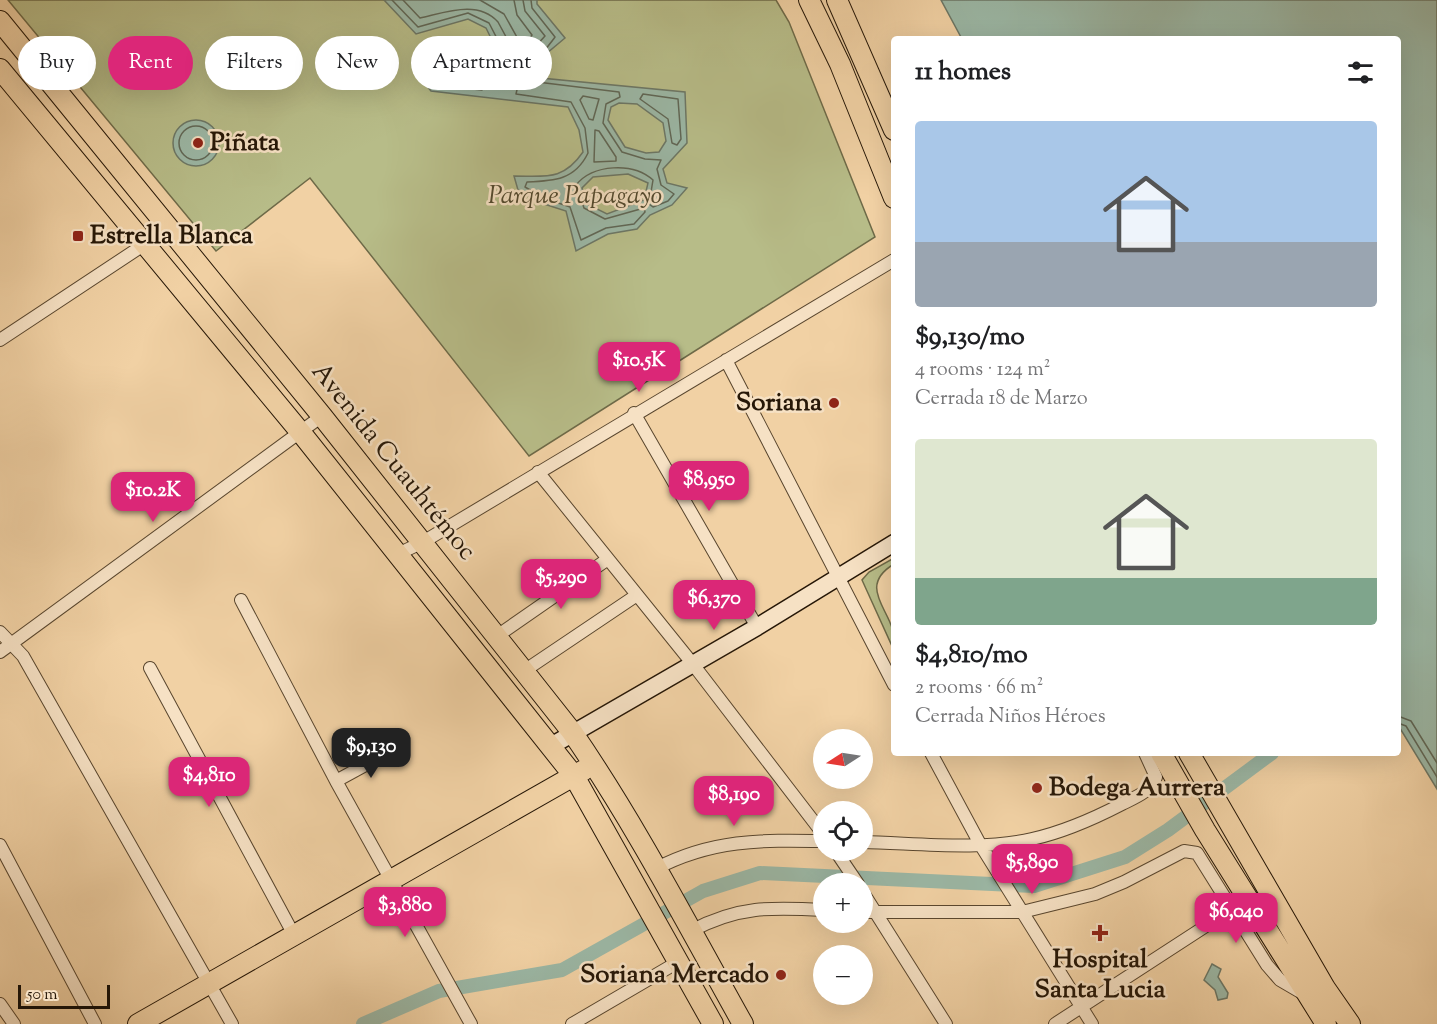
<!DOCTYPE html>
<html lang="en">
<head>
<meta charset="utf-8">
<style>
	:root { --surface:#fff; --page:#f2f2f2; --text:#202124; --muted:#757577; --accent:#db2777 }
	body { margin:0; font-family:"Sorts Mill Goudy",serif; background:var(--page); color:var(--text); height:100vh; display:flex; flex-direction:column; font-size:22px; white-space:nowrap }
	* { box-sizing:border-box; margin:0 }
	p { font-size:20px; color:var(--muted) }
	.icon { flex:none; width:33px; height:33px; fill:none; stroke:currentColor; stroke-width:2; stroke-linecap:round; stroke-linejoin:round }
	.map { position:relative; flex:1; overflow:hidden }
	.panel { position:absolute; left:891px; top:36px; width:510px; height:720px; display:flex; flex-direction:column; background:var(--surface); border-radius:6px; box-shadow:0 6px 24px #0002 }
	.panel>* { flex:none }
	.top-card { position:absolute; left:18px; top:36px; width:570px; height:54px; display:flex; gap:12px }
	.needle { width:39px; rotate:258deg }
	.controls { position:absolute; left:813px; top:729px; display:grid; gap:12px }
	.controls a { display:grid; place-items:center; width:60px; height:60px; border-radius:50%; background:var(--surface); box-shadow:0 6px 24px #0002; font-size:30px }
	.scale { position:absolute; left:18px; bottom:15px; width:92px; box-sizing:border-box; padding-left:6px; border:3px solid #261707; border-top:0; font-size:16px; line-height:21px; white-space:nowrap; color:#261707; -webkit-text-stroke:4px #f6e1c4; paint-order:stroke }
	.price { position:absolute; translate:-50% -51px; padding:0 14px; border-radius:12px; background:var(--accent); color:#fff; font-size:20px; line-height:39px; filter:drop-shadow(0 2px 3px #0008) }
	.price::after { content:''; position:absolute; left:50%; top:36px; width:18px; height:14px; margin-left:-9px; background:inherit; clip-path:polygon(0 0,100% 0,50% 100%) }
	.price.current { background:#222; color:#fff }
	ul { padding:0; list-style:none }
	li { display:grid; align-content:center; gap:12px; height:318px; padding:0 24px }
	li span { display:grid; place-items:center; height:186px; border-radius:6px; color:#555 }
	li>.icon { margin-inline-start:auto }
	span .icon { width:108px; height:108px; fill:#fffc; stroke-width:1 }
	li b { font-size:26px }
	h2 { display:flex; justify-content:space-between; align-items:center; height:72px; padding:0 24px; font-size:26px }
	.chip { padding:0 21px; border-radius:27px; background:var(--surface); box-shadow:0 6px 24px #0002; font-size:21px; line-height:54px }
	.chip.current { background:var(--accent); color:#fff }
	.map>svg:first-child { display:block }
	.green { fill:#b7bc88; stroke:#6e6a48; stroke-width:1.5 }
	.water { fill:#9bb7a5; stroke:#6c7766; stroke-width:1.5; fill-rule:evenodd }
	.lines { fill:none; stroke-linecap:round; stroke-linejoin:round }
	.shore { stroke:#606756; stroke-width:1.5 }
	.canal { stroke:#9bb7a5; stroke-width:14 }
	.street-casing { stroke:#59462e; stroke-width:14 }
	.secondary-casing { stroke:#261707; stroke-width:19 }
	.primary-casing { stroke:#261707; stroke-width:22 }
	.street { stroke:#f6e1c4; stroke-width:12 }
	.secondary { stroke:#f6e1c4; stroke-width:16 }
	.primary { stroke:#f1d1a4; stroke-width:20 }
	.poi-dot { fill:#8f2418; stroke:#f6e1c4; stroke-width:2 }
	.labels { text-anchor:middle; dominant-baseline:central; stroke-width:5; stroke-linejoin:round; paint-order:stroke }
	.poi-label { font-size:26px; font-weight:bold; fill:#261707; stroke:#f6e1c4; text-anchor:start }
	.park-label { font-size:26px; font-style:italic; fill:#52492e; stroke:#f6e1c4 }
	.street-label { font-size:26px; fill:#261707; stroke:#f6e1c4 }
</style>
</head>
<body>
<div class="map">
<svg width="1437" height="1024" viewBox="0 0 1437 1024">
	<rect width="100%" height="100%" fill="#f1d1a4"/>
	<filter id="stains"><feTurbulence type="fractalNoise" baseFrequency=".00333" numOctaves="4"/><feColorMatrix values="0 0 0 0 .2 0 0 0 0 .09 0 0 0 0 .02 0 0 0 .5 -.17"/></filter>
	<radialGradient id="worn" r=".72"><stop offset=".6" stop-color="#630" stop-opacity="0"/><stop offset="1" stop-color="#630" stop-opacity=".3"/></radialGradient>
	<path class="green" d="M 8,0 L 776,0 L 789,22 L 875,237 L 529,456 L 310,178 L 216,251 Z
		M 894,558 L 894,564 C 851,590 903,617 892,646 L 862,580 L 869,572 Z"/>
	<path class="water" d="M 384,0 L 537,0 L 537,4 L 565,38 L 546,54 L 541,78 L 685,92 L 687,143 L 663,169 L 667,183 L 687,188 L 672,205 L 650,215 L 637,229 L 608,234 L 576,251 L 566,211 L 541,203 L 518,190 L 514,176 C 546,176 563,181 583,152 L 579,130 L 568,107 L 431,91 L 413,69 L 459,50 L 492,89 L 514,85 L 486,28 L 468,19 L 416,34 ZM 619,103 L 637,104 L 663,123 L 666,141 L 659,152 L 646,153 L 625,147 L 608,120 L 611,107 ZM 628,174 L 648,183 L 644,200 L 607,214 L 589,205 L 582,188 L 593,177 Z
		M 941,0 L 1437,0 L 1437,789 L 1398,725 L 1398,39 L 962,39 Z
		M173 143a23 23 0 1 1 46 0a23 23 0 1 1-46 0Z
		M 1212,964 L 1221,969 L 1218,977 L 1228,993 L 1227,998 L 1218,1000 L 1215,990 L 1204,980 Z"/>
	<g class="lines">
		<path class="shore" d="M 392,0 L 418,27 L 468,13 L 489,23 L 519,81 L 516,94 L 571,102 L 585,128 L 588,153 C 575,180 554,181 527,182 L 525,187 L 544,198 L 570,207 L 581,240 L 606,228 L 634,224 L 645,212 L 644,208 L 605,219 L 584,208 L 576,185 C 593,164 633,162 653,180 L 649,204 L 653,207 L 668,201 L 674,194 L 661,185 L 657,169 L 661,160 L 645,159 L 622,152 L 603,123 L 606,104 L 620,97 L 619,92 L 537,82 C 530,62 547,49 555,37 L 532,8 L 531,0
			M 403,0 L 420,18 C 447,12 478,0 498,22 L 526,74 L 534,48 L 545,36 L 525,11 L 523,0
			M 480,0 L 504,14 L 523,48 L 532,35 L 517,15 L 514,0
			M 457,57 L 482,86 L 482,90 L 435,85 L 425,74 L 426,70 Z
			M 455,67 L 464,77 L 463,81 L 437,77 L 438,73 Z
			M 643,94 L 678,99 L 681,139 L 677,145 L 672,143 L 668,119 L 640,99 Z
			M 583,96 L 599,99 L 593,120 L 589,119 L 580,100 Z
			M179 143a17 17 0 1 1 34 0a17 17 0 1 1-34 0Z
			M 595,130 L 599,131 L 616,157 L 616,161 L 594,162 Z
			M 1398,716 L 1411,721 L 1437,763
			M 1398,723 L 1406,726 L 1437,777"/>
		<path class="canal" d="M 363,1024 L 439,991 L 562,970 L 703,891 L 760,873 L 1034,886 L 1125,857 L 1168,830 L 1272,753"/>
		<g class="street-casing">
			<path id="street" d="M 0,340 L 145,244 L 167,225
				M 726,360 L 894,685
				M 634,413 L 757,627
				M 538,472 L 692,663 L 824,835
				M 398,554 L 423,542 L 894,260
				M 241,600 L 336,781 L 471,1024
				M 0,632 L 23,656 L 232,1024
				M 497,636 L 608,559
				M 0,652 L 322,416
				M 150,668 L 294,935
				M 524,671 L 637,595
				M 931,753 L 980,844 L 1092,1024
				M 336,781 L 391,751
				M 862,842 C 915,843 981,851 1032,839 C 1064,832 1093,819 1122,804 C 1134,798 1152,791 1156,777 L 1145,753
				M 0,845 L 95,1024
				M 835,850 L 858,884
				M 655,869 C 712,839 761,840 824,841
				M 862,891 L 946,1024
				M 862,912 L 1022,912 L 1095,894 L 1124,882 L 1184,851 L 1197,853 L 1267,965 L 1280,980 L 1304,994
				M 691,931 C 738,906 771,907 824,910
				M 0,1004 L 14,1024
				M 572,1024 L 678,962
				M 1055,1024 L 1232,909"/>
		</g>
		<g class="secondary-casing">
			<path id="secondary" d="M 551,746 L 757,627 L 894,543"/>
		</g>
		<g class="primary-casing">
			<path id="primary" d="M 809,0 L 840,64 L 894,198
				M 837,0 L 894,130
				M 0,21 L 322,416 L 572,732 C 636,825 688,926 743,1024
				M 0,69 L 302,434 L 574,776 L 713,1024
				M 1161,753 L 1205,830 L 1326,1024
				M 1189,753 L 1325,988 L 1350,1024
				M 138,1024 L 584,770"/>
		</g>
		<use href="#street" class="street"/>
		<use href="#secondary" class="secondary"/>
		<use href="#primary" class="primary"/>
	</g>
	<g class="poi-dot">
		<circle cx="198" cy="143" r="6"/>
		<rect x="72" y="230" width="12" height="12" rx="3"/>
		<circle cx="834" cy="403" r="6"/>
		<circle cx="1037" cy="788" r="6"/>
		<path d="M1097 924h6v6h6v6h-6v6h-6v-6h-6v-6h6z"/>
		<circle cx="781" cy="975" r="6"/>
	</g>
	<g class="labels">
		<g class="poi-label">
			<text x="210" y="143">Piñata</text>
			<text x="90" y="236">Estrella Blanca</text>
			<text x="822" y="403" text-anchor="end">Soriana</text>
			<text x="1049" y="788">Bodega Aurrera</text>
			<text x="1100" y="960" text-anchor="middle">Hospital<tspan x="1100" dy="30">Santa Lucia</tspan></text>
			<text x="769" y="975" text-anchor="end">Soriana Mercado</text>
		</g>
		<g class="park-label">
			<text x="575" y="196">Parque Papagayo</text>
		</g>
		<g class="street-label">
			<text transform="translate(393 462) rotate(51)">Avenida Cuauhtémoc</text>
		</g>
	</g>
	<rect width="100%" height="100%" filter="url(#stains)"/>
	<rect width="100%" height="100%" fill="url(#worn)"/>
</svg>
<div class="controls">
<a><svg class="needle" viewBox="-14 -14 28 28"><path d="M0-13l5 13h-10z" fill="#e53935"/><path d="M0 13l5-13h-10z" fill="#757577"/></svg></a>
<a><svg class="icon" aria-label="locate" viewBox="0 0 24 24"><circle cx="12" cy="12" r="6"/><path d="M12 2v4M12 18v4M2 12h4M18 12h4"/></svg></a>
<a>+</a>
<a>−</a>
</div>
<div class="scale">50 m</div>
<b class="price" style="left:639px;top:393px">$10.5K</b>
<b class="price" style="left:709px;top:512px">$8,950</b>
<b class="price" style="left:153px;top:523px">$10.2K</b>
<b class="price" style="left:561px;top:610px">$5,290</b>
<b class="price" style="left:714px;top:631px">$6,370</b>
<b class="price current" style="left:371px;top:779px">$9,130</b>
<b class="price" style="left:209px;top:808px">$4,810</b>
<b class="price" style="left:734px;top:827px">$8,190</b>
<b class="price" style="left:1032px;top:895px">$5,890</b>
<b class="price" style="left:405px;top:938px">$3,880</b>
<b class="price" style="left:1236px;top:944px">$6,040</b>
<div class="top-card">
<a class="chip">Buy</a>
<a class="chip current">Rent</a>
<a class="chip">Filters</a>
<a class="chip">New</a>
<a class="chip">Apartment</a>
</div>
<section class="panel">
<h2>11 homes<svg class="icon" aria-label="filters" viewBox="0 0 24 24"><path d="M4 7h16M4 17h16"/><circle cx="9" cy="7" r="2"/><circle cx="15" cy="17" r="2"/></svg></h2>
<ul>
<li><span style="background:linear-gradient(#a9c7e8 65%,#9aa5b1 0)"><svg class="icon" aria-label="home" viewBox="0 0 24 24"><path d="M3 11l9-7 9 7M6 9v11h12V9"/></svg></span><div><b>$9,130/mo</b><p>4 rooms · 124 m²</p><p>Cerrada 18 de Marzo</p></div></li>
<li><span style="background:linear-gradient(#dfe7d0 75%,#7fa58c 0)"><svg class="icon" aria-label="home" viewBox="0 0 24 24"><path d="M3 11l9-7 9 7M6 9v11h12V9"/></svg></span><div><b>$4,810/mo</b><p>2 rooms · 66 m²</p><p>Cerrada Niños Héroes</p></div></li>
</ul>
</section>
</div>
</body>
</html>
